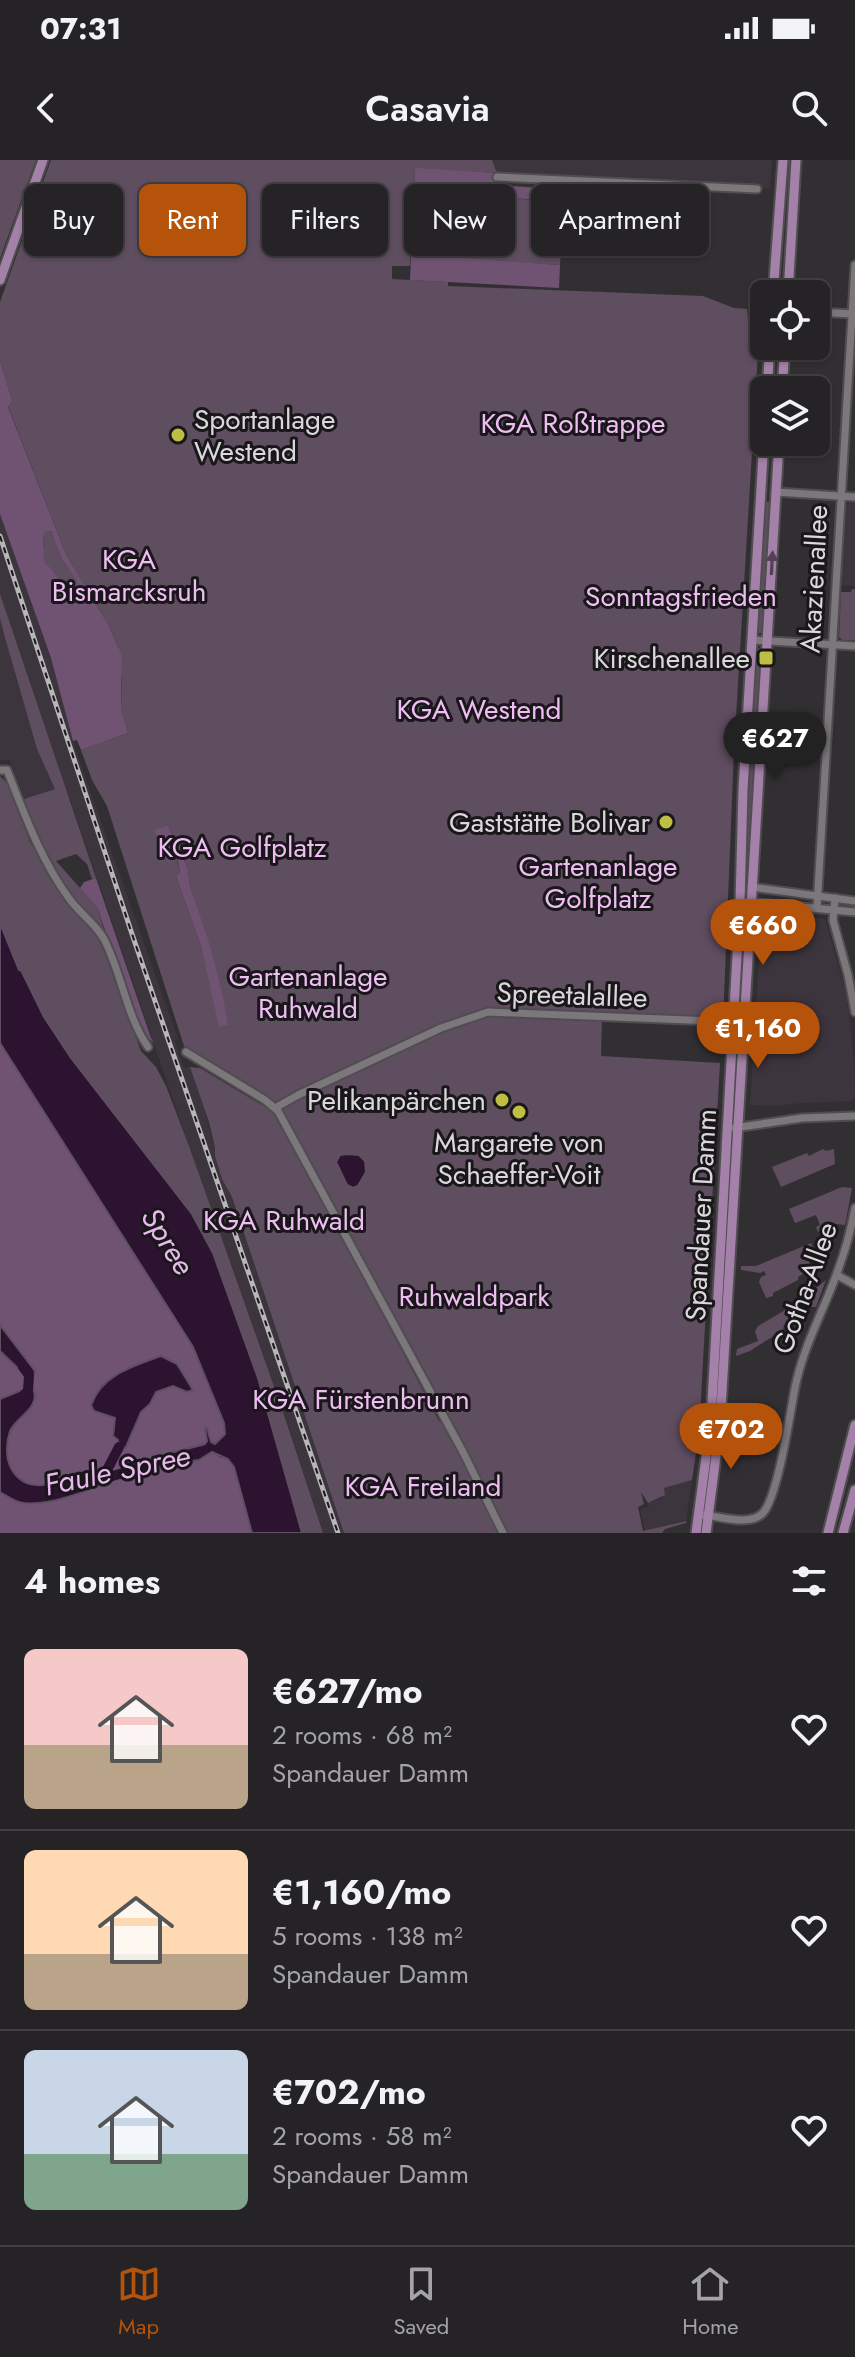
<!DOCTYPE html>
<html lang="en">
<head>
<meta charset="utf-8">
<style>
	:root { --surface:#262326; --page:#2e2b2e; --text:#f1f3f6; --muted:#a4a4a7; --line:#424043; --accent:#b45309 }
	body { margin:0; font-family:Jost,sans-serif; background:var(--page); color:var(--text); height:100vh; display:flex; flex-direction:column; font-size:30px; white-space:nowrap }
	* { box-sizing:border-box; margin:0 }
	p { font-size:26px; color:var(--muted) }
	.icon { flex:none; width:44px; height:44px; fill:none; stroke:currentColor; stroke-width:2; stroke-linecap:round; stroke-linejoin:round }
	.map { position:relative; height:1373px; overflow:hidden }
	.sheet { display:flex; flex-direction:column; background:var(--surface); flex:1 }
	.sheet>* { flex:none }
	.top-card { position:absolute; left:24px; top:24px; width:808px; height:72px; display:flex; gap:16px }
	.fabs { position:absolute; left:750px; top:120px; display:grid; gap:16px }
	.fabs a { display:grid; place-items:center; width:80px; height:80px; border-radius:12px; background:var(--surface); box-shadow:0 2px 6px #0004,0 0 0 2px var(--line); font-size:40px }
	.price { position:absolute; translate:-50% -68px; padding:0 18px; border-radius:28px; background:var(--accent); color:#fff; font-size:26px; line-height:52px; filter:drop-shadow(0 2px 4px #0008) }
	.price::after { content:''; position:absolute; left:50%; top:48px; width:24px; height:18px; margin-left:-12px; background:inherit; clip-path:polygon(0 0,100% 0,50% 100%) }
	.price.selected { background:#222; color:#fff }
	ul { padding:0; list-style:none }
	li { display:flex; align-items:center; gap:24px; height:200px; padding:0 24px }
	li+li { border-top:2px solid var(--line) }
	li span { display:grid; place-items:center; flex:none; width:224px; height:160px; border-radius:12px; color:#555 }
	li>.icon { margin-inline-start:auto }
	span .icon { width:96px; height:96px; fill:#fffc; stroke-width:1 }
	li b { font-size:34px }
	h2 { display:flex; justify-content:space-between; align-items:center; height:96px; padding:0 24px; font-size:34px }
	.chip { padding:0 28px; border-radius:12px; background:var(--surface); box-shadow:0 2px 6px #0004,0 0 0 2px var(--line); font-size:28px; line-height:72px }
	.chip.selected { background:var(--accent); color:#fff }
	.status { display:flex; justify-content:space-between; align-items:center; height:56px; padding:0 40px; background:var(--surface); direction:ltr }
	.status svg { height:22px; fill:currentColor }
	header { display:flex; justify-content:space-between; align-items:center; height:104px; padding:0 24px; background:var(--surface); font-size:36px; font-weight:600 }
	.menu { display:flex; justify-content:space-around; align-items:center; height:112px; border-top:2px solid var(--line); background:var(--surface); font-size:22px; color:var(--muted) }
	.menu a { display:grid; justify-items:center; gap:4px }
	.menu .selected { color:var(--accent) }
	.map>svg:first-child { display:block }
	.built { fill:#3d353d }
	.green { fill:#5f4d60; fill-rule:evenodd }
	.forest { fill:#705373; fill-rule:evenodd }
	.water { fill:#2c132f; stroke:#604e62; stroke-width:2 }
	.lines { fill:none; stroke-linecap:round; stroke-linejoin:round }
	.river { stroke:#2c132f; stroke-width:10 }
	.minor-casing { stroke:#504d50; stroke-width:11 }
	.major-casing { stroke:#504d50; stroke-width:13 }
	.minor { stroke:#7b777b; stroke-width:7 }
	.major { stroke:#a481a8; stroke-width:9 }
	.rail-casing { stroke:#b8b6b8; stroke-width:5 }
	.rail { stroke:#191719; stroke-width:2; stroke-dasharray:6; stroke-linecap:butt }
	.oneway { fill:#514152 }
	.poi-dot { fill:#bebf42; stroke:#191719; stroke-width:3 }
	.labels { text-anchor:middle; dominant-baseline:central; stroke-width:6; stroke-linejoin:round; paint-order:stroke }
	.poi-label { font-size:28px; fill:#dad8da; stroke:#191719; text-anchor:end }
	.park-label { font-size:28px; fill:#efbdf4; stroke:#191719 }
	.street-label { font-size:28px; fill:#dad8da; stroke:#191719 }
	.water-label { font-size:30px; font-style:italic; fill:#e9b8ee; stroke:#191719 }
</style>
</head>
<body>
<div class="status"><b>07:31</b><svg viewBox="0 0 49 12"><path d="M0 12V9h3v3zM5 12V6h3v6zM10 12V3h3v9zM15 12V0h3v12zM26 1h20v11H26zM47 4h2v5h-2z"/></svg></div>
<header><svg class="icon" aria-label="back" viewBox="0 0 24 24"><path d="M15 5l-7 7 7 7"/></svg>Casavia<svg class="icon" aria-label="search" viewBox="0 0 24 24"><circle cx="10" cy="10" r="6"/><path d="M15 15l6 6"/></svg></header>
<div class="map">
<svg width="855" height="1373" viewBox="0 0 855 1373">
	<rect width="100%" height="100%" fill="#322f32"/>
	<path class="built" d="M 492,0 L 772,0 L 770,28 L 568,19 L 497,13 Z
		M 849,343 L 855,343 L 855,426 L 841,425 L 846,345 Z
		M 0,354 L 51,498 L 75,588 L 178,879 L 175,881 L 184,908 L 190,907 L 203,943 L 222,1019 L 232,1037 L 344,1373 L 323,1373 L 282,1249 L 214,1059 L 70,639 L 54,629 L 25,639 L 9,599 L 0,601 Z
		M 762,752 L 825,759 L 844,826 L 849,852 L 854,903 L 855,938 L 852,941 L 801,943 L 775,946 L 750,945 Z
		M 692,1320 L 686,1360 L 645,1371 L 640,1349 L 649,1347 L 648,1343 L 662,1338 L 664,1328 Z"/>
	<path class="green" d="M 0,0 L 36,0 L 0,98 Z
		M 51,0 L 492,0 L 497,13 L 415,9 L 410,106 L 392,106 L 392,119 L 448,122 L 448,126 L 703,136 L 734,148 L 747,149 L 748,158 L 760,159 L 734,590 L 723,862 L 602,858 L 601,896 L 720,903 L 699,1272 L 692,1320 L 664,1328 L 665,1335 L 648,1343 L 641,1332 L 644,1344 L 638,1347 L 643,1371 L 686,1361 L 686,1363 L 665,1369 L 662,1373 L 507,1373 L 432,1224 L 280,946 L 184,886 L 107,646 L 92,620 L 81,590 L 128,573 L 121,548 L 122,521 L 119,488 L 109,466 L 66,394 L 8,246 L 12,240 L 0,200 L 0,142 ZM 168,666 L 188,709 L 190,726 L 223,835 L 224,849 L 220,867 L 201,786 L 176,716 L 180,712 Z
		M 450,34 L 564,42 L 560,105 L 446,98 Z
		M 763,342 L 772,342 L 764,473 L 755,473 Z
		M 51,371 L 61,398 L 77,422 L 77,436 L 74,438 C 60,431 57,414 45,405 L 43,378 L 45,372 Z
		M 852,429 L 855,429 L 855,480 L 842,480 L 839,477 L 841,432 L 851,432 Z
		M 0,434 L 96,718 L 92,719 L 87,704 L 76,694 L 56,701 L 97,747 L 107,779 C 66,733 44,697 21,640 L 55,629 L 37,589 L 4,474 L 0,458 Z
		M 754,488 L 764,489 L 750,716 L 747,716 L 747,689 L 744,676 Z
		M 0,616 L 8,624 L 30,682 L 55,724 L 70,747 L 100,780 L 141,891 L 156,907 L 166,926 L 189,986 L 282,1249 L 323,1373 L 302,1373 L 258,1218 L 213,1093 L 192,1054 L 71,898 L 44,857 L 12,794 L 0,763 Z
		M 190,907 L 200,908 L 272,951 L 342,1077 L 439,1261 L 442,1260 L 451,1275 L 499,1373 L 344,1373 L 232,1037 L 222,1019 L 215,996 L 215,988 L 209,962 Z
		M 823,989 L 826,991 L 834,989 L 835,1004 L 781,1027 L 772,1007 L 807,993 L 809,996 Z
		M 842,1027 L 852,1028 L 845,1065 L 836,1064 L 818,1072 L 816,1067 L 820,1065 L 816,1055 L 795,1063 L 789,1049 Z
		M 811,1083 L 817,1098 L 809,1102 L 812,1109 L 798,1117 L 798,1120 L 773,1133 L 773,1136 L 766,1138 L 759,1122 L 761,1117 L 766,1115 L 764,1111 L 760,1113 L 741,1110 L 741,1106 L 756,1106 Z
		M 826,1120 L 816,1147 L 801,1147 L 788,1155 L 789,1161 L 784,1165 L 783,1170 L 750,1191 L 736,1196 L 737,1189 L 758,1181 L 755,1171 L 758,1166 L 817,1131 L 816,1128 Z"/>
	<path class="forest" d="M 415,8 L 497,13 L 496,25 L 584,31 L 582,60 L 563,59 L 564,41 L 450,35 L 446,97 L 560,105 L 559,128 L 410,120 Z
		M 0,200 L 12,240 L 8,247 L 66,394 L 109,466 L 122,495 L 121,548 L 128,573 L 81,590 L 77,580 L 73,581 L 51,498 L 0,354 ZM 51,371 L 61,398 L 77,422 L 77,436 L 75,438 C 59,431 59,412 45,404 L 43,378 L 45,372 Z
		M 168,666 L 188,709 L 190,726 L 210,786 L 223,835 L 228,865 L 219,867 L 201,786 L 176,716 L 180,712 L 177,698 L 168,701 L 154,670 Z
		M 96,718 L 151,878 L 154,883 L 143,874 L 136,860 L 97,747 L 80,728 L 84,722 Z
		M 0,883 L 193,1187 L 224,1263 L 225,1274 L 219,1297 L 228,1299 L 234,1307 L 252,1373 L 0,1373 L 0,1332 C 7,1336 15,1342 23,1343 C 54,1347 84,1331 111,1319 C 102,1316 90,1309 81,1311 C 57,1315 35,1341 12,1312 C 6,1304 3,1298 5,1289 C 9,1270 17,1259 31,1248 L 17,1232 L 0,1239 L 0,1191 L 26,1215 L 35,1211 L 0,1165 ZM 161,1196 L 177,1204 L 187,1232 L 173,1226 L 156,1232 L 150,1244 L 141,1252 L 123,1289 L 113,1271 L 115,1258 L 94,1251 L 101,1226 L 112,1217 Z"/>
	<path class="water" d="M 0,763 L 19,810 L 21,810 L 44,857 L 71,898 L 192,1054 L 213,1093 L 258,1218 L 302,1373 L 252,1373 L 234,1307 L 228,1299 L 212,1292 L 199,1300 L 170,1304 L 150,1309 L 140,1314 L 134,1311 C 152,1293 180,1292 205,1284 L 207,1281 L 205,1268 L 207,1268 L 211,1282 L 215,1284 L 225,1274 L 224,1263 L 193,1187 L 0,883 Z
		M 347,994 L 359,995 L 365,1001 L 366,1012 L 358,1026 L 353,1028 L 347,1025 L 336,1002 L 340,995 Z
		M 0,1165 L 35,1211 L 34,1215 L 26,1216 L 0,1191 Z
		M 161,1196 L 177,1204 L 193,1230 L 187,1232 L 173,1226 L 156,1232 L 150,1244 L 141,1252 L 126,1287 L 123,1289 L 119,1287 L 118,1280 L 113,1276 L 115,1258 L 94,1251 L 91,1245 C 102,1215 133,1206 161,1196 Z
		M 22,1230 L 34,1231 C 39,1249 17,1256 10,1271 C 0,1302 15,1331 50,1324 C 60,1321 69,1315 79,1312 C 86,1309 94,1312 102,1309 L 109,1312 L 111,1319 C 91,1331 48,1346 23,1343 C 15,1342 7,1336 0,1332 L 0,1239 Z"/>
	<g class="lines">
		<path class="river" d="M 21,1238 L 28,1231 L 29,1215 L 23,1207
			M 107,1318 L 106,1312 L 119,1287
			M 102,1319 L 144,1307"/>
		<g class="minor-casing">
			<path id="minor" d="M 497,17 L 757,29
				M 816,152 L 854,154
				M 776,332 L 855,337
				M 752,480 L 855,486
				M 0,610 L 7,610 C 25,655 40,698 68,737 C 78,752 95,763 104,779 C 122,814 126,855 148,887
				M 751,727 L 855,741
				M 835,738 L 833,760 L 848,815 L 855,852
				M 747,742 L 855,752
				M 817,747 L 855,105
				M 186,892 L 265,940 L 278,951 L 463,1292 L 503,1373
				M 275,948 L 298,935 L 441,868 L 488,852 L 738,862
				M 734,968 L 802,958 L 855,956
				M 837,1115 L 855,1125
				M 703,1355 C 720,1356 749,1367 763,1353 C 778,1336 790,1254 795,1228 C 803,1187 823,1152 837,1113 C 845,1092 851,1070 855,1048"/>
		</g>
		<g class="major-casing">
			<path id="major" d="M 0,120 L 43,0
				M 773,134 L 783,0
				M 788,134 L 796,0
				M 767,230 L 770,186
				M 782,230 L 785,186
				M 696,1373 L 711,1260 L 740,742 L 743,630 L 764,279
				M 706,1373 L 720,1265 L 779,282
				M 828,1373 L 855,1265
				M 843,1373 L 855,1330"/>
		</g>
		<use href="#minor" class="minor"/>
		<use href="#major" class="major"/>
		<g class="rail-casing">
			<path id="rail" d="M 0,376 L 132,774 L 338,1373"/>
		</g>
		<use href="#rail" class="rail"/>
	</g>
	<defs><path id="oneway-solid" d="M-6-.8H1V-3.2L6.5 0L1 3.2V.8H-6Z" transform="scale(2)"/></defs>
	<use class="oneway" href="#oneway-solid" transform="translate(772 403) rotate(-87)"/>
	<g class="poi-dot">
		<circle cx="178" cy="275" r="8"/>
		<rect x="758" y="490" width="16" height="16" rx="4"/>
		<circle cx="666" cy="662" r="8"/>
		<circle cx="502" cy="940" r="8"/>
		<circle cx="519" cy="952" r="8"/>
	</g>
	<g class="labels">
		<g class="poi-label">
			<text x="194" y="259" text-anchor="start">Sportanlage<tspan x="194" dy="32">Westend</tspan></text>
			<text x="750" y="498">Kirschenallee</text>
			<text x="650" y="662">Gaststätte Bolivar</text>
			<text x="486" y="940">Pelikanpärchen</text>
			<text x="519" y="982" text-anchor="middle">Margarete von<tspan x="519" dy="32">Schaeffer-Voit</tspan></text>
		</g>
		<g class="park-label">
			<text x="573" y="263">KGA Roßtrappe</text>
			<text x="129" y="399">KGA<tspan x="129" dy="32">Bismarcksruh</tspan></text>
			<text x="681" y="436">Sonntagsfrieden</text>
			<text x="479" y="549">KGA Westend</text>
			<text x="242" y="687">KGA Golfplatz</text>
			<text x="598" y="706">Gartenanlage<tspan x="598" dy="32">Golfplatz</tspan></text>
			<text x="308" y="816">Gartenanlage<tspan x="308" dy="32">Ruhwald</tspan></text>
			<text x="284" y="1060">KGA Ruhwald</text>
			<text x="474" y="1136">Ruhwaldpark</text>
			<text x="361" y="1239">KGA Fürstenbrunn</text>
			<text x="423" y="1326">KGA Freiland</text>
		</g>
		<g class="street-label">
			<text transform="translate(814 419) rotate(-87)">Akazienallee</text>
			<text transform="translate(572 835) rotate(2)">Spreetalallee</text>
			<text transform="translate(701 1055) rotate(-87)">Spandauer Damm</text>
			<text transform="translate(805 1128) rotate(-70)">Gotha-Allee</text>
		</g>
		<g class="water-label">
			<text transform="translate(168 1081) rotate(58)">Spree</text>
			<text transform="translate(117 1310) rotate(-12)">Faule Spree</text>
		</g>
	</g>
</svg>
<div class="fabs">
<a><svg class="icon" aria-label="locate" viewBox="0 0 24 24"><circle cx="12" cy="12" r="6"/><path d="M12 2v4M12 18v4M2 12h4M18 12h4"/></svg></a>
<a><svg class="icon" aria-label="layers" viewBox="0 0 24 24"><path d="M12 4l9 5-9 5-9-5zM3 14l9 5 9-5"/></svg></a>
</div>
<b class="price selected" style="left:775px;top:620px">€627</b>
<b class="price" style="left:763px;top:807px">€660</b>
<b class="price" style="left:758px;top:910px">€1,160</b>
<b class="price" style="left:731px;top:1311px">€702</b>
<div class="top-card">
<a class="chip">Buy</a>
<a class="chip selected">Rent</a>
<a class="chip">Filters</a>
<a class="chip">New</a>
<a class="chip">Apartment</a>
</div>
</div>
<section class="sheet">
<h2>4 homes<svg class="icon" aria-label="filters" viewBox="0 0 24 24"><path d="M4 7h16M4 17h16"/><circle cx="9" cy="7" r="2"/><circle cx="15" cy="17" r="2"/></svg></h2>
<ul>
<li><span style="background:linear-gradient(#f6c9c9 60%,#b9a48a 0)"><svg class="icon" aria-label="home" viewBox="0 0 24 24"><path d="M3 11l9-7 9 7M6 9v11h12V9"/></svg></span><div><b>€627/mo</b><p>2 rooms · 68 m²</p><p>Spandauer Damm</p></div><svg class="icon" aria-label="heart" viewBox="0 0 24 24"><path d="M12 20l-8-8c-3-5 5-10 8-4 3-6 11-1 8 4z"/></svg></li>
<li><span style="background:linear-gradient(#ffd9b3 65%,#b9a48a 0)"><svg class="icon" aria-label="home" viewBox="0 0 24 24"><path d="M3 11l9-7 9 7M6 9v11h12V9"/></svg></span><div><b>€1,160/mo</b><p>5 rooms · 138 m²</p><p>Spandauer Damm</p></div><svg class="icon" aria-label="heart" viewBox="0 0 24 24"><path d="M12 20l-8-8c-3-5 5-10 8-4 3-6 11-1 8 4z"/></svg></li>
<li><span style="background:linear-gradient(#c9d6e8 65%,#7fa58c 0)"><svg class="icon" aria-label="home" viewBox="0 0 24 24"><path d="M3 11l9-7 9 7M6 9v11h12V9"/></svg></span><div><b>€702/mo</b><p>2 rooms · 58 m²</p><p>Spandauer Damm</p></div><svg class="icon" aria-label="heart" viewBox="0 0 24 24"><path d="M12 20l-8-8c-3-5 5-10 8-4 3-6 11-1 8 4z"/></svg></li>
</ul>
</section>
<nav class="menu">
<a class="selected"><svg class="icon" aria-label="map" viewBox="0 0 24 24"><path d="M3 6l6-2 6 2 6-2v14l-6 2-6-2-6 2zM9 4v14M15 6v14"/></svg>Map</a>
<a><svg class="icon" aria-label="saved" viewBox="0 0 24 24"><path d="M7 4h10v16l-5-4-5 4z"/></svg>Saved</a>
<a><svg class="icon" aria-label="home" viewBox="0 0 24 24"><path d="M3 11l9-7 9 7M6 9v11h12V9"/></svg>Home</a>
</nav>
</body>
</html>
